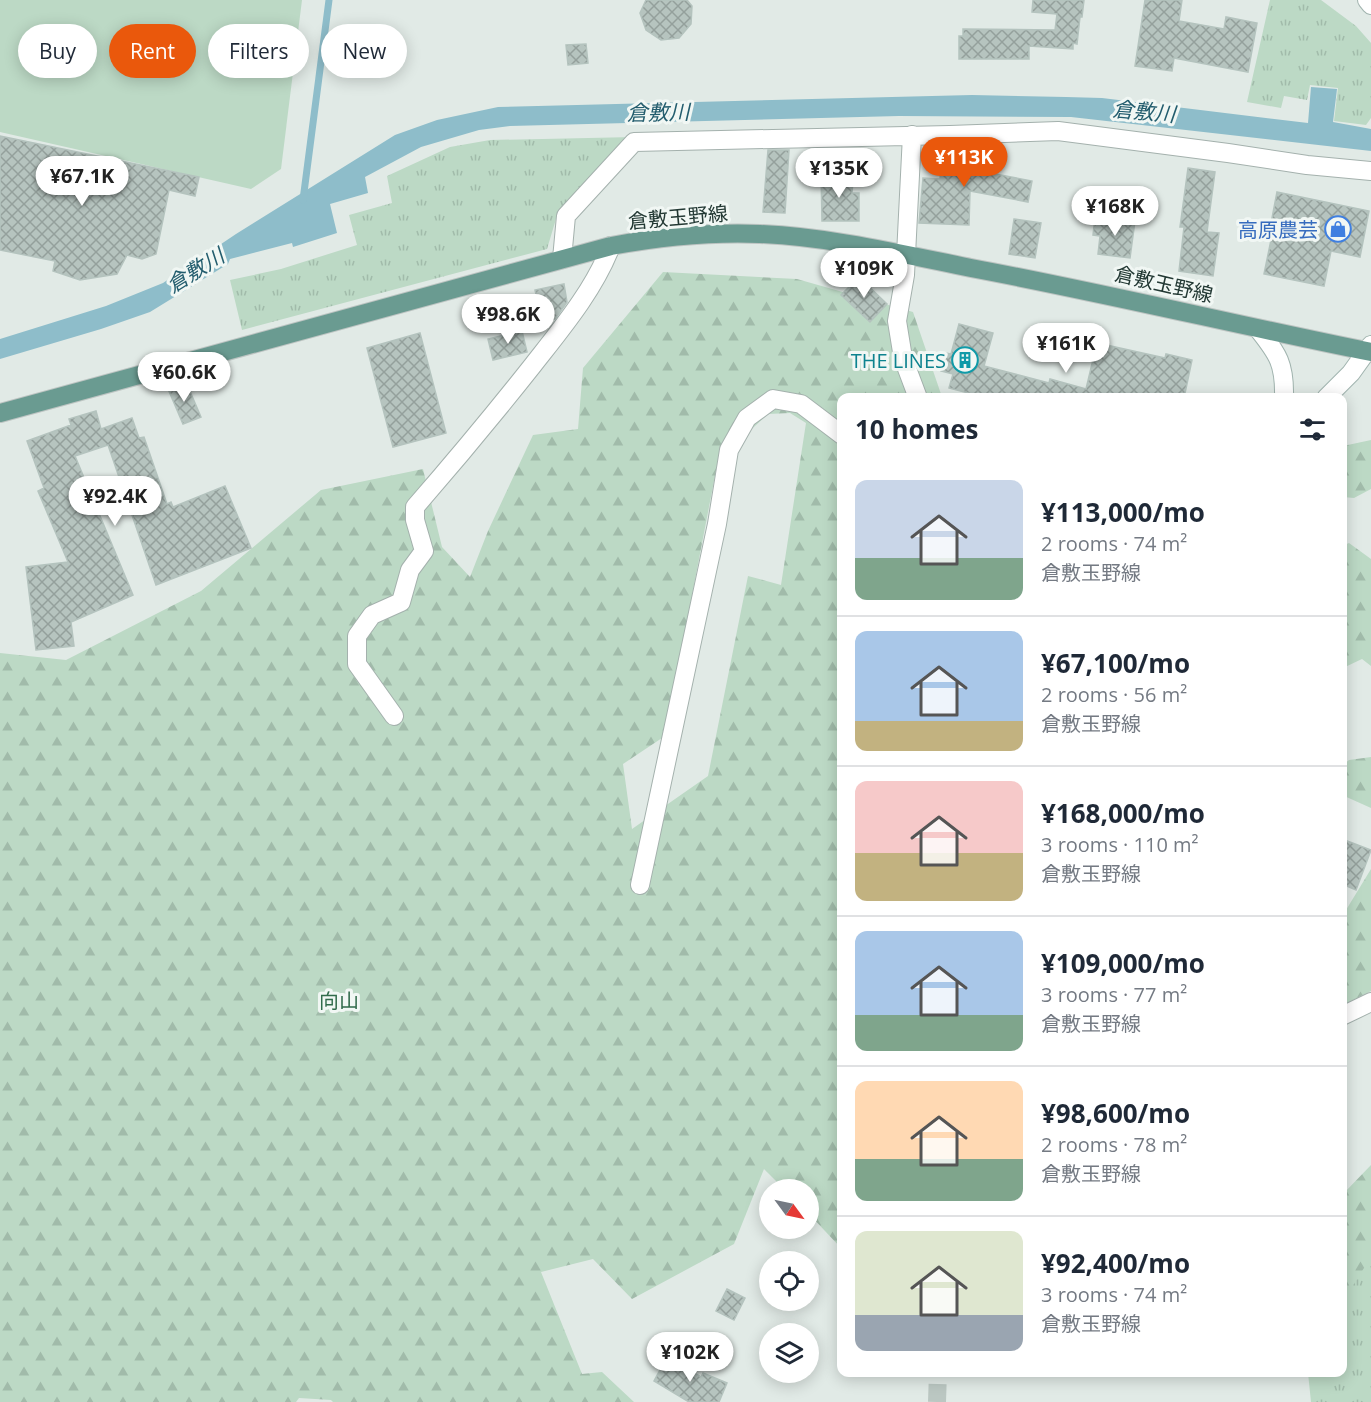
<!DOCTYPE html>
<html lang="en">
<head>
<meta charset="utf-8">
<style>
	:root { --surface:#fff; --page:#f2f2f3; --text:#1f2937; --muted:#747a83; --line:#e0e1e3; --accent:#ea580c }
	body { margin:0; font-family:"Open Sans","Noto Sans JP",sans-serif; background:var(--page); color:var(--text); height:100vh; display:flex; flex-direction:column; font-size:22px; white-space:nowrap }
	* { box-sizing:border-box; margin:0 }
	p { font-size:20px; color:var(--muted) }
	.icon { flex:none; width:33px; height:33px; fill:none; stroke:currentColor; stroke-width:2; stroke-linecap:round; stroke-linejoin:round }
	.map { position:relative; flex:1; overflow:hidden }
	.panel { position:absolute; left:837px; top:393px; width:510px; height:984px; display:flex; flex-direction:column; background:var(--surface); border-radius:12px; box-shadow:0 3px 15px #0003 }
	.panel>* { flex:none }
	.guide { position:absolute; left:18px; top:24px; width:570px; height:54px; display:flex; gap:12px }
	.needle { width:39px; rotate:123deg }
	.tools { position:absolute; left:759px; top:1179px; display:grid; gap:12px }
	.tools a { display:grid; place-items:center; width:60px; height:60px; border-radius:50%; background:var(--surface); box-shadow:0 3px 15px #0003; font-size:30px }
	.price { position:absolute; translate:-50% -51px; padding:0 14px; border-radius:21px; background:#fff; color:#222; font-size:20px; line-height:39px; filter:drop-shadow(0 2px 3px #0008) }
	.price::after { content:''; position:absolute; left:50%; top:36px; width:18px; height:14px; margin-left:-9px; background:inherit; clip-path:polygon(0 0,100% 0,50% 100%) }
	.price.selected { background:var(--accent); color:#fff }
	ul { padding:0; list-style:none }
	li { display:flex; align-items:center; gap:18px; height:150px; padding:0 18px }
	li+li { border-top:2px solid var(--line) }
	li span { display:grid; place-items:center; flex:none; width:168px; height:120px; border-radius:12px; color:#555 }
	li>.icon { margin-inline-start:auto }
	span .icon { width:72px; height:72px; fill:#fffc; stroke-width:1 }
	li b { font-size:26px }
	h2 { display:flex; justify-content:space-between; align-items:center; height:72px; padding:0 18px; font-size:26px }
	.tag { padding:0 21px; border-radius:27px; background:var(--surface); box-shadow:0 3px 15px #0003; font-size:21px; line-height:54px }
	.tag.selected { background:var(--accent); color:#fff }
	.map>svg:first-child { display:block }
	.green { fill:#bcd9c5 }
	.forest { fill:url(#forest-firs); fill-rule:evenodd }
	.park { fill:url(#park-tufts) }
	.water { fill:#8ebdca }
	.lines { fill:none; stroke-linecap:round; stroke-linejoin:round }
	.stream { stroke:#8ebdca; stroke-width:7 }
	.building { fill:url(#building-cross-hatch); stroke:#b4c3be; stroke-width:1.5 }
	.secondary-tunnel { stroke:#bbc7c2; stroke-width:18; stroke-dasharray:18 9; stroke-linecap:butt }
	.street-casing { stroke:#a4b1ad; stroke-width:20 }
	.secondary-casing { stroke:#a1b4af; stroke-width:20 }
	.primary-casing { stroke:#bdc4c2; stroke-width:20 }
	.street { stroke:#fff; stroke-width:18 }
	.secondary { stroke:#fff; stroke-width:18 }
	.primary { stroke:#6a9b91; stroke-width:18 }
	.labels { text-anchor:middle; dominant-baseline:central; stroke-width:6; stroke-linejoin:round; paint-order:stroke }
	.street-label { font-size:20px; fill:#233934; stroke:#f1f7f4 }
	.shop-label { font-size:20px; fill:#366cbe; stroke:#f1f7f4; text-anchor:end }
	.culture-label { font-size:20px; fill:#0d838f; stroke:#f1f7f4; text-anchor:end }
	.park-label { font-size:20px; fill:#316b4b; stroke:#f1f7f4 }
	.water-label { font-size:21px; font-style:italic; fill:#235d6e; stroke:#f1f7f4 }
</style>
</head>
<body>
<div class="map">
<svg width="1371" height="1402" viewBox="0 0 1371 1402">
	<defs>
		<pattern id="forest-firs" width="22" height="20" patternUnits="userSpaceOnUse" patternTransform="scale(1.5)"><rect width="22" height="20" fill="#bcd9c5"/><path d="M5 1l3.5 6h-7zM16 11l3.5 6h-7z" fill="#a1bbaa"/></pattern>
		<pattern id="park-tufts" width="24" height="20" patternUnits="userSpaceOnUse" patternTransform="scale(1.5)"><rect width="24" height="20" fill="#bcd9c5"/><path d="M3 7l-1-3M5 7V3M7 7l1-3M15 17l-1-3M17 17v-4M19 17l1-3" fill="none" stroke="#a1bbaa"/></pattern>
		<pattern id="building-cross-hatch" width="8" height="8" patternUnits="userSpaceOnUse" patternTransform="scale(1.5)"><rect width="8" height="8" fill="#b6c4bf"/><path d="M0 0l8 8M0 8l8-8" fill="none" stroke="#94a09c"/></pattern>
	</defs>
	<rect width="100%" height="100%" fill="#e1eae6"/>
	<path class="green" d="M 0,0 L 302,0 L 281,169 L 251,189 L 0,132 Z"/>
	<path class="forest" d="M 663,272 L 797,279 L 913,312 L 942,397 L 842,398 L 841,1248 L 809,1214 L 808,1190 L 784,1189 L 764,1169 L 734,1244 L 632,1299 L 593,1259 L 541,1272 L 582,1374 L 602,1372 L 634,1402 L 333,1402 L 331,1400 L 299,1398 L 296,1402 L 0,1402 L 0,653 L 66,660 L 201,591 L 321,490 L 423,469 L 442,547 L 470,577 L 488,531 L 533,435 L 578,429 L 583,368 ZM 790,413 L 806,423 L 781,585 L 748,576 L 708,776 L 632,829 L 623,764 L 665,736 L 718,460 L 768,414 Z
		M 1371,440 L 1371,489 L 1354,498 L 1343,497 L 1343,446 Z
		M 1349,543 L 1371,559 L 1371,666 L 1362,659 L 1343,668 L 1342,546 Z
		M 1371,757 L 1371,808 L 1342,795 L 1343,765 L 1349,760 Z
		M 1371,869 L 1371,991 L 1343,1005 L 1343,909 L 1346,910 Z
		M 1371,1165 L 1371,1402 L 1353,1402 L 1342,1372 L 1343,1194 Z"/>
	<path class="park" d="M 1270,0 L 1321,0 L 1356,26 L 1371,43 L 1371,118 L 1366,125 L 1334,121 L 1338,88 L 1310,85 L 1307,100 L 1284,96 L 1281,108 L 1247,102 Z
		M 634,137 L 556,219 L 547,249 L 242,330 L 230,280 L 281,269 L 357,245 L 349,215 L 392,203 L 387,176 L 450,147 L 490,140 Z
		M 1371,1257 L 1371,1402 L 1311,1402 L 1308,1373 L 1342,1372 L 1343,1301 Z"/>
	<path class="water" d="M 1311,87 L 1337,89 L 1333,122 L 1371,129 L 1371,151 L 1071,117 L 899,116 L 510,126 L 479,130 L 421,147 L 365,177 L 368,193 L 330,204 L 337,233 L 293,247 L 292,243 L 230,259 L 228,264 L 150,312 L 101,329 L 0,359 L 0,339 L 106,306 L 163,283 L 236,234 L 395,135 L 437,120 L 498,107 L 972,95 L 1066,97 L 1102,98 L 1308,123 Z"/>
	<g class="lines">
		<path class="stream" d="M 303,200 L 329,0"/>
	</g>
	<path class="building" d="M 646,0 L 687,0 L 692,6 L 691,24 L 679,38 L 661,40 L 646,30 L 640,13 Z
		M 1033,0 L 1084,0 L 1082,17 L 1080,17 L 1077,44 L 1073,43 L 1073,49 L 1029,46 L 1029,59 L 959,59 L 959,36 L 963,36 L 963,29 L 1055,30 L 1057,14 L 1032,12 Z
		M 1145,0 L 1182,0 L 1179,21 L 1224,29 L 1226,17 L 1257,23 L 1248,72 L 1174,58 L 1172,71 L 1135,66 Z
		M 586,44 L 588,63 L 568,65 L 566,45 Z
		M 0,136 L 199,177 L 195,196 L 169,190 L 156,254 L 142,259 L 127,255 L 117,274 L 80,280 L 53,271 L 55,261 L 0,250 Z
		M 976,145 L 974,170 L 1032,181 L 1028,202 L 970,191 L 969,225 L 919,223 L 923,178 L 940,179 L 942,151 L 948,152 L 948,146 Z
		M 768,150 L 789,150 L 785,213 L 763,212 Z
		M 1188,168 L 1215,172 L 1207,232 L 1219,233 L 1213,276 L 1179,271 L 1184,227 L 1180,227 Z
		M 821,173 L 845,174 L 844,180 L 853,181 L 852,193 L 859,193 L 859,221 L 822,221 Z
		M 1277,192 L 1369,211 L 1360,257 L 1331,251 L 1324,286 L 1264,274 L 1271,240 L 1268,239 Z
		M 1095,217 L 1135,221 L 1130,258 L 1098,254 L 1100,236 L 1093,235 Z
		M 1014,219 L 1041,223 L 1035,258 L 1009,254 Z
		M 859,277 L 887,304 L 870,322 L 841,295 Z
		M 564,284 L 567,302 L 555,319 L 542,321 L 535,290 Z
		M 959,324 L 993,333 L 984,366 L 1049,383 L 1050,379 L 1086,389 L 1097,343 L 1165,358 L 1166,354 L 1192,360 L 1184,398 L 971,398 L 972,394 L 949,388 L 953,374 L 941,371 L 946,353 L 951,354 Z
		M 522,331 L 527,352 L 493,360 L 488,339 Z
		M 420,333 L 446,433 L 393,447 L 367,348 Z
		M 186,382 L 201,417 L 183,424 L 168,389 Z
		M 96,411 L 101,429 L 132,418 L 139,438 L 144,437 L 167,504 L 171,502 L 173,507 L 225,486 L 251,548 L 156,585 L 108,445 L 75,456 L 133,595 L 71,622 L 74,646 L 36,650 L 26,567 L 68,562 L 38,491 L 44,488 L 27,441 L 71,425 L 69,419 Z
		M 1342,839 L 1371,850 L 1356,890 L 1342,884 Z
		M 727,1289 L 745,1298 L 734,1320 L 716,1311 Z
		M 667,1357 L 701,1377 L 703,1373 L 727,1383 L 719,1402 L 689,1402 L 654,1381 Z"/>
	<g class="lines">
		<path class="secondary-tunnel" d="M 937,1402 L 938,1372"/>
		<g class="street-casing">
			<path id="street" d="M 912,135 L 905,275 L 897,321 L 903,358 L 918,398
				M 562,259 L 566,216 L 634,142 L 950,135 L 1058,131 L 1228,153 L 1307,165 L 1371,171
				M 394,716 L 357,664 L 357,636 L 372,615 L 401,602 L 410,570 L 424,551 L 415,520 L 415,507 C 455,461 495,413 533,365 C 562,328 594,290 611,246
				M 640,885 L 717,524 L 729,450 L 747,418 L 773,399 L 801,404 L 842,435
				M 1342,1016 L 1371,1002"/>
		</g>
		<g class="secondary-casing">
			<path id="secondary" d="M 1367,0 L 1371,5
				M 1258,329 C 1278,354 1285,364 1284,398
				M 1326,398 L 1351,373 L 1371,345"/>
		</g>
		<g class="primary-casing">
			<path id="primary" d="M 0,413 L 611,246 C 660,237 711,232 760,234 C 831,237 902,254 971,268 C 1105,293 1237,325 1371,352"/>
		</g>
		<use href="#street" class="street"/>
		<use href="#secondary" class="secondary"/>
		<use href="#primary" class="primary"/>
	</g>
	<defs>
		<g id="shop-ring" transform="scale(1.35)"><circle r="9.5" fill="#f1f7f4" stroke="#3f7fe0" stroke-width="1.5"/><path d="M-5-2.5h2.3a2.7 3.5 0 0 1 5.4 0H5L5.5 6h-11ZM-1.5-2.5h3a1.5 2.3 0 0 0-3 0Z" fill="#3f7fe0"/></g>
		<g id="building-ring" transform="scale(1.35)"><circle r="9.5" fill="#f1f7f4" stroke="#0f9aa8" stroke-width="1.5"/><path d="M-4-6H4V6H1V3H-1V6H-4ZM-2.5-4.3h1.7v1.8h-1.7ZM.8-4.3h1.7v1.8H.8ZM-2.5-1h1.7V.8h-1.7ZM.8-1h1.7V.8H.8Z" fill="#0f9aa8"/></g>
	</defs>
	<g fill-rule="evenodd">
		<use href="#shop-ring" x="1338" y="229"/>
		<use href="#building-ring" x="965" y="360"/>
	</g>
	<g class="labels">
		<g class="street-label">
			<text transform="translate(678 217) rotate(-5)">倉敷玉野線</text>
			<text transform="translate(1164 284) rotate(13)">倉敷玉野線</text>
		</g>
		<g class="shop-label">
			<text x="1318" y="229">高原農芸</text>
		</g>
		<g class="culture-label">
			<text x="946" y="360">THE LINES</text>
		</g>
		<g class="park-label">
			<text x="339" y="1000">向山</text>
		</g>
		<g class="water-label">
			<text transform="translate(1144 111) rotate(5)">倉敷川</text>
			<text transform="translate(658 112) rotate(-1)">倉敷川</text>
			<text transform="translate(195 270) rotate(-32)">倉敷川</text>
		</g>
	</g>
</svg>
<div class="tools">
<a><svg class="needle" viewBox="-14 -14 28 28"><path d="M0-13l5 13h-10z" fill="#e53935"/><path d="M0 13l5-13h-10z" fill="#747a83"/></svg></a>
<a><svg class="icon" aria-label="locate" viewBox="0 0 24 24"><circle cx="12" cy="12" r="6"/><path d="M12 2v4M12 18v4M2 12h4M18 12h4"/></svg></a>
<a><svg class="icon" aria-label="layers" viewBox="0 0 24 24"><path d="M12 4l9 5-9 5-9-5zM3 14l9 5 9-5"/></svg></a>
</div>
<b class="price selected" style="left:964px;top:188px">¥113K</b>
<b class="price" style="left:839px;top:199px">¥135K</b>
<b class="price" style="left:82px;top:207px">¥67.1K</b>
<b class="price" style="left:1115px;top:237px">¥168K</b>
<b class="price" style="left:864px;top:299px">¥109K</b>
<b class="price" style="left:508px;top:345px">¥98.6K</b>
<b class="price" style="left:1066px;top:374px">¥161K</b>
<b class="price" style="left:184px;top:403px">¥60.6K</b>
<b class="price" style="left:115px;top:527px">¥92.4K</b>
<b class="price" style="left:690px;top:1383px">¥102K</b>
<div class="guide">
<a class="tag">Buy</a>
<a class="tag selected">Rent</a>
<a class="tag">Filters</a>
<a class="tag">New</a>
</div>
<section class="panel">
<h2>10 homes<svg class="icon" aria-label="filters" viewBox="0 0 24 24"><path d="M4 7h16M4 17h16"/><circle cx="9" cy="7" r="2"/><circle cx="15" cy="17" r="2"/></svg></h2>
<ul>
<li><span style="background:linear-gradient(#c9d6e8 65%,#7fa58c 0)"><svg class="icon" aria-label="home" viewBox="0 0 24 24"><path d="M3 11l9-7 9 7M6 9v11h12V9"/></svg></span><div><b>¥113,000/mo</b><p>2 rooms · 74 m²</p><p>倉敷玉野線</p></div></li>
<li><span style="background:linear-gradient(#a9c7e8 75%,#c2b280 0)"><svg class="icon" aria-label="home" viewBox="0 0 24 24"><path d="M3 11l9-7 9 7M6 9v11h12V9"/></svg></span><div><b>¥67,100/mo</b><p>2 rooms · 56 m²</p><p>倉敷玉野線</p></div></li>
<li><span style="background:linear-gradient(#f6c9c9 60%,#c2b280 0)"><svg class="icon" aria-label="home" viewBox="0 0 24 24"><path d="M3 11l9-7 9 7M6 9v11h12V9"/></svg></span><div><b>¥168,000/mo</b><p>3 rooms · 110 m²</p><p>倉敷玉野線</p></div></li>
<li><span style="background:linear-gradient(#a9c7e8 70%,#7fa58c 0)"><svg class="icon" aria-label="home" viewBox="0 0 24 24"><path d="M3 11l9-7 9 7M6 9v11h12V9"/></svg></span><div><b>¥109,000/mo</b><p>3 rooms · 77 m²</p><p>倉敷玉野線</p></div></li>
<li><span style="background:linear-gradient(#ffd9b3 65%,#7fa58c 0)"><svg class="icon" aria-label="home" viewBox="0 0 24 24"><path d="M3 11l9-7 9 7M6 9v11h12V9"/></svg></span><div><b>¥98,600/mo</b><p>2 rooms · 78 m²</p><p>倉敷玉野線</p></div></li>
<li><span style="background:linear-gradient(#dfe7d0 70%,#9aa5b1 0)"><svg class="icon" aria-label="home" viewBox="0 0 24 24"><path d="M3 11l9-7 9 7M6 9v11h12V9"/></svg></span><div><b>¥92,400/mo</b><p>3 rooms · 74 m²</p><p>倉敷玉野線</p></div></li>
</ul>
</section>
</div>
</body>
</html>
